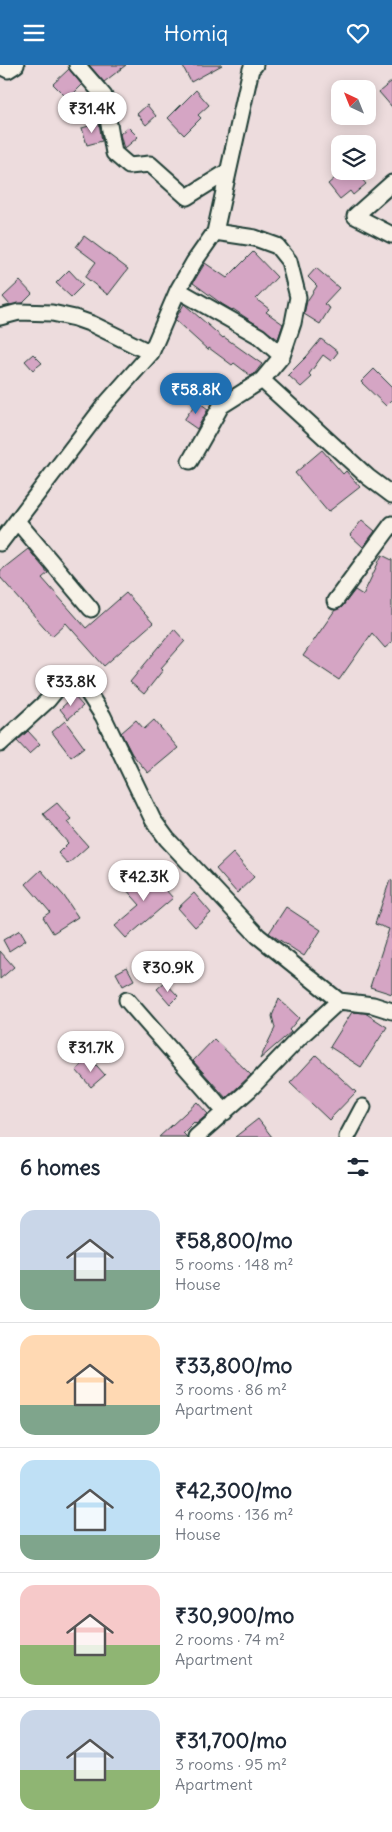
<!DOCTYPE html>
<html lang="en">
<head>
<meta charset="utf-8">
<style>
	:root { --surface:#fff; --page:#f6f6f7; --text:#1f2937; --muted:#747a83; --line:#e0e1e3; --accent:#1f6fb2 }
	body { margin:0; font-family:Delius,sans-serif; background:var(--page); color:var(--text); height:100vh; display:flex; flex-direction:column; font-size:19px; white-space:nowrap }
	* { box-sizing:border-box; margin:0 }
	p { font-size:16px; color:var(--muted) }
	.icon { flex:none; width:28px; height:28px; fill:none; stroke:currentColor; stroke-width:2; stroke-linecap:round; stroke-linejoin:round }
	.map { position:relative; height:1072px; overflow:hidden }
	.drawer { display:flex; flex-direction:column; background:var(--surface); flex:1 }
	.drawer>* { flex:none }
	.needle { width:32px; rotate:317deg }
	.controls { position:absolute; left:331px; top:15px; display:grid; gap:10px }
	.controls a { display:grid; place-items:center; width:45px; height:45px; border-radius:10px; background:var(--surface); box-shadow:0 2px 12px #0003; font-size:25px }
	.price { position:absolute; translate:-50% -42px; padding:0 11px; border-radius:18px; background:#fff; color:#222; font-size:16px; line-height:32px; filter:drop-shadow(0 1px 2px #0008) }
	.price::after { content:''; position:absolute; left:50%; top:30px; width:15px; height:11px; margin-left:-8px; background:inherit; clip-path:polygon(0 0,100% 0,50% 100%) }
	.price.selected { background:var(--accent); color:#fff }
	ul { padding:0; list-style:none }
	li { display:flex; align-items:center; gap:15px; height:125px; padding:0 20px }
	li+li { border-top:1px solid var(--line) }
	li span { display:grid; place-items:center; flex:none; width:140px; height:100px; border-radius:15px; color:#555 }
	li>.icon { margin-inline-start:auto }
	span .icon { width:60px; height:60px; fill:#fffc; stroke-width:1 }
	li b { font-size:21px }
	h2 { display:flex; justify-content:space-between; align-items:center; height:60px; padding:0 20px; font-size:21px }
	header { display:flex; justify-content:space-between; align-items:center; height:65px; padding:0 20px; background:var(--accent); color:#fff; font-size:22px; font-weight:600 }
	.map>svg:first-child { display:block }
	.building { fill:#d5a5c4; stroke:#1f3d34 }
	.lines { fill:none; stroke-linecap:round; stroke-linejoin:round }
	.minor-casing { stroke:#1f3d34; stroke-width:19 }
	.minor { stroke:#f7f3e8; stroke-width:15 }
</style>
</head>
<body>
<header><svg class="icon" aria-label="menu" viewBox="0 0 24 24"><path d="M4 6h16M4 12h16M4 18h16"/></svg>Homiq<svg class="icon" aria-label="heart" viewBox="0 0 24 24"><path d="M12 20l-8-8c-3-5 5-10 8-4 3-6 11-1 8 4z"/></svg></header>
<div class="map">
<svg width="392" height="1072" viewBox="0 0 392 1072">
	<rect width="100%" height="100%" fill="#eddcdd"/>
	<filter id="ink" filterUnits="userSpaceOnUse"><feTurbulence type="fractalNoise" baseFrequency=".02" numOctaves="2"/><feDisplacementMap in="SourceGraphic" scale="10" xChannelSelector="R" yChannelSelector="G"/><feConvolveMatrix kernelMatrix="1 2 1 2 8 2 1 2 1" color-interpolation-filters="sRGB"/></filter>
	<g filter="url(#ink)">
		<path class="building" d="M 89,0 L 126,0 L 104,17 Z
			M 182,0 L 222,0 L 191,17 Z
			M 69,4 L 82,20 L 68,34 L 53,19 Z
			M 392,16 L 392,42 L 379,27 Z
			M 196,25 L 209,40 L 198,50 L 201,53 L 184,70 L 168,53 Z
			M 147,40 L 156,51 L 146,60 L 137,49 Z
			M 99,58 L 102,76 L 87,80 L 82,63 Z
			M 128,62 L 138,72 L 124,84 L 120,69 Z
			M 343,106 L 355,106 L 366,119 L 353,130 L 350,126 L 340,134 L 328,119 Z
			M 84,171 L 128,204 L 108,230 L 85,212 L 96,197 L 76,182 Z
			M 253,187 L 277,212 L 256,234 L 269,244 L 266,247 L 283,259 L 278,274 L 233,244 L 232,245 L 222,239 L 193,218 L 205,198 L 227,213 Z
			M 316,203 L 339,223 L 324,239 L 330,243 L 320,259 L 304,249 L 307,236 L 317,221 L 308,212 Z
			M 69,205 L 83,220 L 71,232 L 56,218 Z
			M 20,216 L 32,229 L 23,238 L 10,240 L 3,232 Z
			M 184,239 L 223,273 L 224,272 L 262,299 L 255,308 L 251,311 L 234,298 L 232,300 L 209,283 L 208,285 L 175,255 Z
			M 321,274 L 338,287 L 331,296 L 323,290 L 309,309 L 312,312 L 301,322 L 288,310 L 307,291 Z
			M 33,289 L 42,298 L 33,305 L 25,296 Z
			M 374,304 L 392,322 L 392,335 L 386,341 L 361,317 Z
			M 197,336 L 208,344 L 197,364 L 184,355 Z
			M 322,385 L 343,409 L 346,406 L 360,422 L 328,447 L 295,408 Z
			M 362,455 L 375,466 L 363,482 L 350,470 Z
			M 28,484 L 48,508 L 42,513 L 86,563 L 126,528 L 153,558 L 104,601 L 66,558 L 52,571 L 0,512 L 0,506 Z
			M 382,490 L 392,495 L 392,577 L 385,583 L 372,568 L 339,615 L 303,591 L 335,545 L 342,542 L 355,525 L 363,530 Z
			M 174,564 L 185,576 L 161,603 L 163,605 L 144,629 L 130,617 Z
			M 74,631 L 83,641 L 68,654 L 60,644 Z
			M 136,655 L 144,664 L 154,655 L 178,683 L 148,708 L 132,689 L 121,668 Z
			M 65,656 L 84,682 L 71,692 L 52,667 Z
			M 28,666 L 40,679 L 29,689 L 17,676 Z
			M 57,738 L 71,754 L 67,757 L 88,781 L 68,799 L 58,788 L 68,778 L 43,749 Z
			M 233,788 L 254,812 L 237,828 L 216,804 Z
			M 147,804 L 173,833 L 126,873 L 115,861 L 140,840 L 125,823 Z
			M 41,805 L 64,831 L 78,852 L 53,868 L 43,852 L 50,847 L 26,819 Z
			M 390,815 L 392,816 L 392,929 L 370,922 L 389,864 L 375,859 Z
			M 194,828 L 211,848 L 195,862 L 178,843 Z
			M 286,842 L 321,865 L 304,891 L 269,868 Z
			M 20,865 L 26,875 L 9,886 L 3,875 Z
			M 0,886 L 14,902 L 0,914 Z
			M 127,902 L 134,915 L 123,921 L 116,908 Z
			M 165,917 L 178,931 L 170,939 L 157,924 Z
			M 279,934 L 299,953 L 289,965 L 291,967 L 260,994 L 275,963 L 272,951 Z
			M 352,947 L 365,948 L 387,962 L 361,1002 L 330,982 Z
			M 214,974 L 251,1010 L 226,1033 L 193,996 Z
			M 316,990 L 356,1027 L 329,1055 L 290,1018 Z
			M 90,993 L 105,1010 L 91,1022 L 76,1005 Z
			M 197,1037 L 208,1049 L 196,1059 L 194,1057 L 183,1068 L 187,1072 L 159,1072 Z
			M 258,1054 L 272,1072 L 235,1072 Z"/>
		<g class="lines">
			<g class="minor-casing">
				<path id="minor" d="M 77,0 L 104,31 L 114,88 L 129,101 L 150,99 L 187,132 L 227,107
					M 0,1 L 8,5 L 16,0
					M 392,118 L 355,151 L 392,170
					M 215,167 L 255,173 L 277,181 L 289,196 L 298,232 L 293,258 L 282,291
					M 178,225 L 259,271 L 282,291 L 262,315 L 368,412 L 392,430
					M 0,252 L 19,247 L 52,248 L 75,253 L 92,259 L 151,288
					M 190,396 L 221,341 L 262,315
					M 17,456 L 91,544
					M 0,478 L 104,341 L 151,288 L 178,225 L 194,197 L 215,167 L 251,4 L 255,0
					M 335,536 L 392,459
					M 0,679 L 48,635 L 62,618 L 70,613 L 79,614 L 103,651 L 153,755 L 167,774 L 258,871 L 339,936 L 373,940 L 392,946
					M 127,935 L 225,1047
					M 196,1072 L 249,1025 L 301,971 L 339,936
					M 347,1072 L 363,1042"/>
			</g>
			<use href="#minor" class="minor"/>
		</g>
	</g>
</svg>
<div class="controls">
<a><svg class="needle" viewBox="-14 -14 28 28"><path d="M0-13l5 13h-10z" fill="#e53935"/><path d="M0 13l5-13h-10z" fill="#747a83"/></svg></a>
<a><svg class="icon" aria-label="layers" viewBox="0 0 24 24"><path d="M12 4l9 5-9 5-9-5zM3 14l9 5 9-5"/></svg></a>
</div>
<b class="price" style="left:92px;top:69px">₹31.4K</b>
<b class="price selected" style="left:196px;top:350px">₹58.8K</b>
<b class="price" style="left:71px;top:642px">₹33.8K</b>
<b class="price" style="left:144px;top:837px">₹42.3K</b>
<b class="price" style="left:168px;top:928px">₹30.9K</b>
<b class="price" style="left:91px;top:1008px">₹31.7K</b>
</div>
<section class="drawer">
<h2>6 homes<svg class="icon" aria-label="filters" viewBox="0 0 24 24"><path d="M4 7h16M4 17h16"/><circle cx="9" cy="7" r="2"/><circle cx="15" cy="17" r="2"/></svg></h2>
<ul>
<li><span style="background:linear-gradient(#c9d6e8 60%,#7fa58c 0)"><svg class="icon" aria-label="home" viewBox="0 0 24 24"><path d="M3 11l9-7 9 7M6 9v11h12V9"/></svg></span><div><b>₹58,800/mo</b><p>5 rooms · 148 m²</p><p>House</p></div></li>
<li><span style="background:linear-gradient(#ffd9b3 70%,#7fa58c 0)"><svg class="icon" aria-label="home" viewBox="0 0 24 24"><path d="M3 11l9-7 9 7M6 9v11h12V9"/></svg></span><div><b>₹33,800/mo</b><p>3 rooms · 86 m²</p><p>Apartment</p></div></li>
<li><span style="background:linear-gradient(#bfe0f5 75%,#7fa58c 0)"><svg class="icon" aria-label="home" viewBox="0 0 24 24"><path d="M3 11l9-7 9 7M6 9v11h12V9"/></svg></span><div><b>₹42,300/mo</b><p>4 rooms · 136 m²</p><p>House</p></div></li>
<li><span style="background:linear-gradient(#f6c9c9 60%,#8fb573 0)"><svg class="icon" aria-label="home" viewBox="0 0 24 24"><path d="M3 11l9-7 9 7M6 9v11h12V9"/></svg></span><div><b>₹30,900/mo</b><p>2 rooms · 74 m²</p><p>Apartment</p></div></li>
<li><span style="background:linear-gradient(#c9d6e8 60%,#8fb573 0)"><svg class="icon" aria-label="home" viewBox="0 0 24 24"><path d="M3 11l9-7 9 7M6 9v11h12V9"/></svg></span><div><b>₹31,700/mo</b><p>3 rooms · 95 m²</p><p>Apartment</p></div></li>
</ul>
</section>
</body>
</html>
